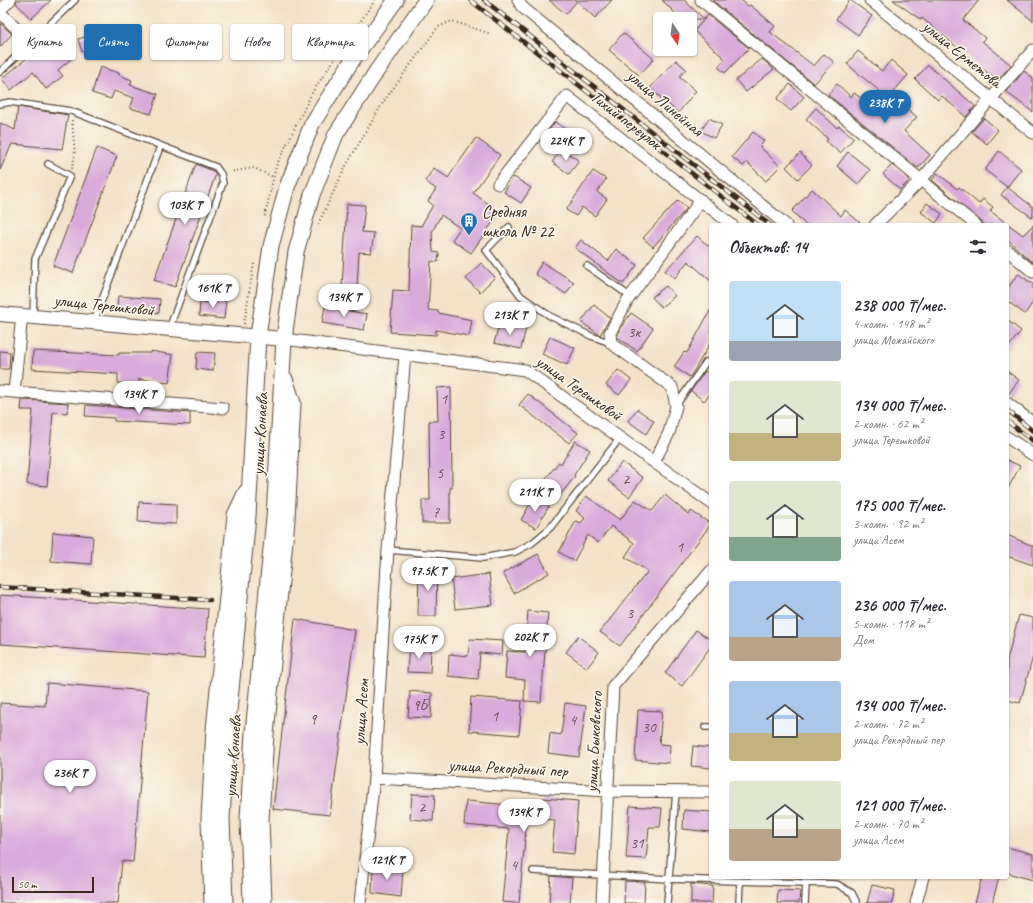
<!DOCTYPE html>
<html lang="ru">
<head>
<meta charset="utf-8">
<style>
	:root { --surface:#fff; --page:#f7f7f7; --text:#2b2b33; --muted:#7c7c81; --accent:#1f6fb2 }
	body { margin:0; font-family:Caveat,sans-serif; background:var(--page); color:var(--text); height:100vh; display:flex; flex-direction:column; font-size:15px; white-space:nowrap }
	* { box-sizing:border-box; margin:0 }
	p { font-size:13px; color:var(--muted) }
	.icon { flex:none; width:22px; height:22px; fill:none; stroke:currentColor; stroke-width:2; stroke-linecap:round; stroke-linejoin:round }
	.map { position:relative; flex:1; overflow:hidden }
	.sheet { position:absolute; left:709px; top:223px; width:300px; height:656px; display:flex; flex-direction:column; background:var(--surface); border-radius:4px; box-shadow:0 1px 3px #0004 }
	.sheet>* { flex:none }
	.guide { position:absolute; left:12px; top:24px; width:380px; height:36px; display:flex; gap:8px }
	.needle { width:26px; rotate:166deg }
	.buttons { position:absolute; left:653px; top:12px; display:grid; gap:8px }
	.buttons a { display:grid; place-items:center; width:44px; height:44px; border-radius:4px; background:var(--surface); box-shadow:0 1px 3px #0004; font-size:20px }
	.scale { position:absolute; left:12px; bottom:10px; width:82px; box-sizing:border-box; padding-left:4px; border:2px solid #3b2a1e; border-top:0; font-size:11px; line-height:14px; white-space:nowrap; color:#3b2a1e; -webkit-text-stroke:3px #fbf7ec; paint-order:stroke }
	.price { position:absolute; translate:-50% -34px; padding:0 9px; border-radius:14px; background:#fff; color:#222; font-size:13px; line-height:26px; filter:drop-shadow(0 1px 2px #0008) }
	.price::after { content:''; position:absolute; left:50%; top:24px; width:12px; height:9px; margin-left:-6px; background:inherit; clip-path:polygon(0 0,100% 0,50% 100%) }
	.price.selected { background:var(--accent); color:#fff }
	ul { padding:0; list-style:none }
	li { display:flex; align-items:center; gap:12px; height:100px; padding:0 20px }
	li span { display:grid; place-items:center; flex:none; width:112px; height:80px; border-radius:4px; color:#555 }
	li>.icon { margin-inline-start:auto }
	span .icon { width:48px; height:48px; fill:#fffc; stroke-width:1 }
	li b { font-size:17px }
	h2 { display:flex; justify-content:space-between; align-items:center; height:48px; padding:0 20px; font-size:17px }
	.tag { padding:0 14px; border-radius:4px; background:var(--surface); box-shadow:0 1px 3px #0004; font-size:14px; line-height:36px }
	.tag.selected { background:var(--accent); color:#fff }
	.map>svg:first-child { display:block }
	.building { fill:#d9abdc }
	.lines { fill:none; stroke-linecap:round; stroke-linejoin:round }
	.service-casing { stroke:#574638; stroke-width:8 }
	.minor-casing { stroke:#574638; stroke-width:13 }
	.tertiary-casing { stroke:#574638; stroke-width:16 }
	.secondary-casing { stroke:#574638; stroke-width:17 }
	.path { stroke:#574638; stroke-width:2; stroke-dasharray:1 3; stroke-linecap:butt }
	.service { stroke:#fff; stroke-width:5.5 }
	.minor { stroke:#fff; stroke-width:11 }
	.tertiary { stroke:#fff; stroke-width:14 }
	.secondary { stroke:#fff; stroke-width:15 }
	.rail-casing { stroke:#3b2a1e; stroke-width:4.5 }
	.rail { stroke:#fbf7ec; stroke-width:3; stroke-dasharray:9; stroke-linecap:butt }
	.labels { text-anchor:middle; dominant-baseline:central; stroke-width:3.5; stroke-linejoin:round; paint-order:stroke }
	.number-label { font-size:15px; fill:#624a4e }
	.street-label { font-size:17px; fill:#3b2a1e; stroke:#fbf7ec }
	.poi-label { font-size:17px; fill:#3b2a1e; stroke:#fbf7ec; text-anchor:start }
</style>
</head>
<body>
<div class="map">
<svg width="1033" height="903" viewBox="0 0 1033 903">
	<rect width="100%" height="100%" fill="#fbf7ec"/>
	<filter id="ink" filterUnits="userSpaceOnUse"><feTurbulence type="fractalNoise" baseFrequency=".025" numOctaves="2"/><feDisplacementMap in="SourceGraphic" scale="8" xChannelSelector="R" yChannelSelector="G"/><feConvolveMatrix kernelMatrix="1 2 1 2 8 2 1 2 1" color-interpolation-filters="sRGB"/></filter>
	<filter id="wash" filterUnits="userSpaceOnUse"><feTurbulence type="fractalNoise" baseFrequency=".012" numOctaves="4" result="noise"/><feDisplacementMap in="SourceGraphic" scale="16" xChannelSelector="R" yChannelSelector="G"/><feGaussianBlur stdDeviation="0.9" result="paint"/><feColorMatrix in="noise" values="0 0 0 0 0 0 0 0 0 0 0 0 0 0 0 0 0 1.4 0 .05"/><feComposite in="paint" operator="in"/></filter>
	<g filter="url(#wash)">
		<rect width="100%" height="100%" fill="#f4e2c8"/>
		<g id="blocks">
			<path class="building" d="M 17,0 L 51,0 L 31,19 L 16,3 Z
				M 549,0 L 612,0 L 595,18 L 577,1 L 566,14 Z
				M 662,0 L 684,0 L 704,19 L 681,19 Z
				M 712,0 L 741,0 L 748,6 L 750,5 L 775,26 L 770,32 L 814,66 L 824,54 L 834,62 L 814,84 Z
				M 850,0 L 872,16 L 858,35 L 836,19 Z
				M 893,0 L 979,0 L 963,20 L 985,38 L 982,41 L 1011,65 L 997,81 L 922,18 L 921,20 Z
				M 1007,0 L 1033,0 L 1033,21 Z
				M 708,15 L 749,48 L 725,73 L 718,67 L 725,59 L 694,31 Z
				M 0,23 L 12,34 L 0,47 Z
				M 97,33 L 101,46 L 82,52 L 78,39 Z
				M 623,33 L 654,59 L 639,75 L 609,50 Z
				M 54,35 L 73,57 L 58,70 L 63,76 L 46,89 L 33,72 L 11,90 L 2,79 Z
				M 858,51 L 882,71 L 891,60 L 908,75 L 888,98 L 847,64 Z
				M 762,59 L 774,69 L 746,92 L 736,80 Z
				M 676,60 L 686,69 L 679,77 L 696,91 L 678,113 L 650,88 Z
				M 928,65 L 975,106 L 966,117 L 942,96 L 938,100 L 915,79 Z
				M 100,67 L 119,73 L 119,75 L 132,80 L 130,85 L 158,94 L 151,114 L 130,108 L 134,98 L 114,91 L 111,99 L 92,93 Z
				M 1024,71 L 1033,78 L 1033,112 L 1006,92 Z
				M 790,84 L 804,97 L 791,111 L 777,99 Z
				M 837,84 L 851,97 L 854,93 L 882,114 L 895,99 L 917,117 L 904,131 L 930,155 L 918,168 L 828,95 Z
				M 18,107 L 68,115 L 62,149 L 12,144 L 0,170 L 0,123 L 15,130 Z
				M 816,108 L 837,128 L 839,126 L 854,138 L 840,153 L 826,141 L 828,139 L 806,119 Z
				M 709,118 L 722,125 L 714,138 L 701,131 Z
				M 984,118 L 998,130 L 987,144 L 972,132 Z
				M 555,122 L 571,133 L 563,144 L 547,133 Z
				M 753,132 L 764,141 L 760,147 L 780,166 L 766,181 L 747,162 L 743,166 L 732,157 Z
				M 476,138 L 500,155 L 473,193 L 500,212 L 471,253 L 452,240 L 460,228 L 441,215 L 432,232 L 433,252 L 439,253 L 438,262 L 431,261 L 428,310 L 438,311 L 438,313 L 472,320 L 469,336 L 436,330 L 436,335 L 390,332 L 393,290 L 409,291 L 411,225 L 421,226 L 433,205 L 428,201 L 436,189 L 425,181 L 434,168 L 448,178 Z
				M 97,148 L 117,156 L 73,273 L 53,266 Z
				M 562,149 L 579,161 L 569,174 L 552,162 Z
				M 999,151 L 1021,169 L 1007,187 L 985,170 Z
				M 848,152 L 870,170 L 858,184 L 837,166 Z
				M 800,153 L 812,165 L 798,179 L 786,167 Z
				M 196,164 L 213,171 L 216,174 L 175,287 L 154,280 Z
				M 892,165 L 908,178 L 909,181 L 900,190 L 883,174 Z
				M 593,171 L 606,179 L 597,192 L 607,199 L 595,216 L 582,207 L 576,216 L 566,210 Z
				M 937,173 L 957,189 L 959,187 L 979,204 L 983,199 L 993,207 L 990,211 L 1023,235 L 1033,225 L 1033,263 L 1007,239 L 1007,225 L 985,225 L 932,180 Z
				M 514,177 L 531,188 L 521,203 L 504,192 Z
				M 1007,187 L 1033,207 L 1033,218 L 1001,195 Z
				M 812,189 L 841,216 L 845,210 L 863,225 L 806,225 L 792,211 Z
				M 678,200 L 687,208 L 653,247 L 643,238 Z
				M 927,203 L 942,214 L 936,223 L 921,212 Z
				M 347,204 L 365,205 L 362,232 L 374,233 L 371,253 L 359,252 L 357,287 L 342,287 Z
				M 697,236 L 711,248 L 711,281 L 688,261 L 675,278 L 665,271 Z
				M 581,240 L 608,261 L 616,249 L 637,265 L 623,284 L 575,248 Z
				M 542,262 L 574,282 L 566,294 L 535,274 Z
				M 481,263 L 495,277 L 480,292 L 466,279 Z
				M 1018,274 L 1033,284 L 1033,302 L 1025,314 L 1007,301 L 1007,289 Z
				M 666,286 L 675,296 L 661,307 L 652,297 Z
				M 118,296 L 160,299 L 159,313 L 117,309 Z
				M 218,299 L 226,300 L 224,319 L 199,316 L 200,302 L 217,303 Z
				M 594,305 L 610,318 L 600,335 L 581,322 Z
				M 325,307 L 367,314 L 364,330 L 322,323 Z
				M 711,309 L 711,342 L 690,377 L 674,367 L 684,352 L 687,353 Z
				M 631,313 L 653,328 L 637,351 L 617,337 L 622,326 Z
				M 1007,320 L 1021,331 L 1007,349 Z
				M 500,322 L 526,328 L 521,349 L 494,343 Z
				M 550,337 L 575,348 L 567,365 L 542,354 Z
				M 0,351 L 10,352 L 9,369 L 0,369 Z
				M 33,351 L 119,355 L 119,353 L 150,353 L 151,351 L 173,355 L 169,383 L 139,379 L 139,384 L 118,383 L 118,374 L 32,369 Z
				M 197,352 L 215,353 L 213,371 L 196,369 Z
				M 618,370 L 631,380 L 619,395 L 606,385 Z
				M 705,371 L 711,376 L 711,393 L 704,401 L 691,391 Z
				M 1007,371 L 1019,380 L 1007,396 Z
				M 451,387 L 452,488 L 450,488 L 450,523 L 422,523 L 422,500 L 430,500 L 429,421 L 438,421 L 437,388 Z
				M 528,394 L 578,433 L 569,443 L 519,405 Z
				M 22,400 L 68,403 L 67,413 L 53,412 L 47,486 L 27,484 L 33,410 L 21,410 Z
				M 86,405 L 190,413 L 190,425 L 114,421 L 114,418 L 85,416 Z
				M 637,409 L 654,421 L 646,434 L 628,421 Z
				M 575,441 L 590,450 L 574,475 L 575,476 L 559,497 L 542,483 L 559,462 L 561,464 Z
				M 1007,460 L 1020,466 L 1007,490 Z
				M 622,462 L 643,478 L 629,497 L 608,481 Z
				M 665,495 L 689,515 L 691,511 L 711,524 L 620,646 L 600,632 L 648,571 L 625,557 L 634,543 L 611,526 L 598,543 L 588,535 L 574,561 L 559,552 L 576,521 L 581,523 L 585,518 L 576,511 L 586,496 L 620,520 L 635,500 L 652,511 Z
				M 534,497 L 549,506 L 536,528 L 521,520 Z
				M 139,502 L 176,504 L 176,524 L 138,522 Z
				M 53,532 L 93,536 L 91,564 L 51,561 Z
				M 1007,535 L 1033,546 L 1033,565 L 1007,556 Z
				M 538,554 L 549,573 L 514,593 L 503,573 Z
				M 419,568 L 437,568 L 436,616 L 418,616 Z
				M 489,574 L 493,605 L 455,609 L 451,579 Z
				M 0,595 L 208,609 L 204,658 L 0,644 Z
				M 528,611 L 548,613 L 541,702 L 524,701 L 525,680 L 505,678 L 507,651 L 525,652 Z
				M 1019,615 L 1033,618 L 1033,656 L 1020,703 L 1007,700 L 1007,660 Z
				M 295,619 L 355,630 L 330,815 L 273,809 Z
				M 696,630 L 711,640 L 711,646 L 682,686 L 665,673 Z
				M 578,636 L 599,652 L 587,668 L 566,652 Z
				M 470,639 L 503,641 L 502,655 L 480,653 L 478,679 L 448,676 L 449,654 L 468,656 Z
				M 409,646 L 431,648 L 430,673 L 407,672 Z
				M 47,683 L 148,691 L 133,862 L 122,861 L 118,903 L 0,903 L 0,703 L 45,706 Z
				M 410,691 L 432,693 L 431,718 L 408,717 Z
				M 471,697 L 522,701 L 519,735 L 469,731 Z
				M 565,703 L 586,706 L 579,757 L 548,753 L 550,733 L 561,735 Z
				M 638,710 L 662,711 L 659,744 L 670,745 L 669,763 L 635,760 Z
				M 693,746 L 711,748 L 711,768 L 691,766 Z
				M 412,794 L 435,795 L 433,821 L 410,819 Z
				M 543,798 L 578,801 L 574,854 L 552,852 L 555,820 L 527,818 L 519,903 L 502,902 L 509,829 L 464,825 L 466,801 L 542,808 Z
				M 630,806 L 662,808 L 660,827 L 649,827 L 646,859 L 626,858 Z
				M 684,810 L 711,812 L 711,832 L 683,829 Z
				M 1007,847 L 1033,854 L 1033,880 L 1007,873 Z
				M 373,866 L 403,869 L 401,897 L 372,893 Z
				M 551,876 L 572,878 L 570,903 L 549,903 Z
				M 982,877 L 999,877 L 992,903 L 975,903 Z
				M 625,881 L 645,882 L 644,903 L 624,903 Z
				M 691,884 L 713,886 L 712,903 L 691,903 Z
				M 872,885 L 895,890 L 892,903 L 867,903 Z
				M 778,890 L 800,891 L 799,903 L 777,903 Z"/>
		</g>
	</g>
	<g filter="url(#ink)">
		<use href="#blocks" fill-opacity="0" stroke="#574638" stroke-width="1"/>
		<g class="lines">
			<g class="service-casing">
				<path id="service" d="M 0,72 L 75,0
					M 0,104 L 10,102 L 71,111 L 216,167 L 221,174 L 223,183 L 169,329
					M 509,227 L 486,250 L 521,296 L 550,316 L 591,336 L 611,343
					M 587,266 L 631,297
					M 33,316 L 35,259 L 70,176 L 48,164
					M 94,321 L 160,147
					M 677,404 L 706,362
					M 388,550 L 483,558 L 515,552 L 532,543 L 550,528 L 620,438
					M 705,727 L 711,727
					M 533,871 L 669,879 L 837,884 L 852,893 L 857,903
					M 667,903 L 676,792
					M 739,903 L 740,881
					M 805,903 L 806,883"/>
			</g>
			<g class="minor-casing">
				<path id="minor" d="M 518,0 L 522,7 L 786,225
					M 701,0 L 976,225
					M 870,0 L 1033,133
					M 0,10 L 10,0
					M 0,12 L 30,43
					M 498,184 L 567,96 L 732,225
					M 875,225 L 921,180 L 1033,50
					M 1007,250 L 1033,272
					M 284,339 L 525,370 L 711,503
					M 0,391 L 223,408
					M 14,392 L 22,315
					M 1007,403 L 1033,423
					M 1007,437 L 1033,455
					M 654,462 L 669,433 L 676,406 L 672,387 L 611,343 L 610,333 L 627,301 L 701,200
					M 374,778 L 608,791 L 711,792
					M 360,903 L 374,778 L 388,550 L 405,355
					M 602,903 L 613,686 L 711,571
					M 916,903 L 923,877"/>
			</g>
			<g class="tertiary-casing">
				<path id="tertiary" d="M 0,314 L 284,339"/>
			</g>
			<g class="secondary-casing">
				<path id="secondary" d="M 212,903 L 209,819 L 214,730 L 235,515 L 246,492
					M 225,903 L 222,819 L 227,731 L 248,516 L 258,336 L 271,246 L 287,187 L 312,124 L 353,59 L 396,0
					M 251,903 L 248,819 L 253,733 L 274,518 L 284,339 L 296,252 L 312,195 L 336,134 L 376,72 L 426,0
					M 264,903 L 261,820 L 266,734 L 287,520 L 293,403 L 285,379"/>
			</g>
			<path class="path" d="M 72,120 L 75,154 L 72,169
				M 229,172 L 254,168 L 273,177
				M 265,216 L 276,166 L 313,91 L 375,0
				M 318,224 L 347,164 L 384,101 L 438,27 L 452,21 L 491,34
				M 244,324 L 254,263"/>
			<use href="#service" class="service"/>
			<use href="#minor" class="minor"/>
			<use href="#tertiary" class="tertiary"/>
			<use href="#secondary" class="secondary"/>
			<g class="rail-casing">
				<path id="rail" d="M 470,0 L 758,225
					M 484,0 L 770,225
					M 1007,410 L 1033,431
					M 1007,421 L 1033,441
					M 0,587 L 210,600"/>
			</g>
			<use href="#rail" class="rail"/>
		</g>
	</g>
	<defs>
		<g id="building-pin" transform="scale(0.9)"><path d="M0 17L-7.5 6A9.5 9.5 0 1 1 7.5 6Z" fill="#1f6fb2" stroke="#fbf7ec"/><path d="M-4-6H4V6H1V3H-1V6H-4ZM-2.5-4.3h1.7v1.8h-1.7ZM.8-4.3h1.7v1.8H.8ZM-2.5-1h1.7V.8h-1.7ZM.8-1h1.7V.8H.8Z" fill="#fff"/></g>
	</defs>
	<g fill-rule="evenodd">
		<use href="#building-pin" x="469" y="221"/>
	</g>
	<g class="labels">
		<g class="number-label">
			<text x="634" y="332">3к</text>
			<text x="444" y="399">1</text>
			<text x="441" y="434">3</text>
			<text x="440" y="473">5</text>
			<text x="626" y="479">2</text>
			<text x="436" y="512">7</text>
			<text x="680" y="547">1</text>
			<text x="630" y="613">3</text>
			<text x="420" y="705">9Б</text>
			<text x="495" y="716">1</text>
			<text x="313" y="719">9</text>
			<text x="573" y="720">4</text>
			<text x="649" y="727">30</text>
			<text x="422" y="807">2</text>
			<text x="637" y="843">31</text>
			<text x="514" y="865">4</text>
		</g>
		<g class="street-label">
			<text transform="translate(962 54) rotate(39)">улица Ерметова</text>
			<text transform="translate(665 103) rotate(40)">улица Линейная</text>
			<text transform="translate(626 120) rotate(38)">Тихий переулок</text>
			<text transform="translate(104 305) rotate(6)">улица Терешковой</text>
			<text transform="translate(579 388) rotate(35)">улица Терешковой</text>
			<text transform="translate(260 434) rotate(-87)">улица Конаева</text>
			<text transform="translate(361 712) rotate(-86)">улица Асем</text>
			<text transform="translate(594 742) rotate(-87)">улица Быковского</text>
			<text transform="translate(233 756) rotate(-86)">улица Конаева</text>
			<text transform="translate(508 768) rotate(3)">улица Рекордный пер</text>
		</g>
		<g class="poi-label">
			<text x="482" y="211">Средняя<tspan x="482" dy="20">школа № 22</tspan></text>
		</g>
	</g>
</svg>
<div class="buttons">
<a><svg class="needle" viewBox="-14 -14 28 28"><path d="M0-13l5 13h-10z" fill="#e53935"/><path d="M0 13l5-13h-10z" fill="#7c7c81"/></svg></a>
</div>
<div class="scale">50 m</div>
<b class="price selected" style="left:885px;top:124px">238K ₸</b>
<b class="price" style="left:566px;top:162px">224K ₸</b>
<b class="price" style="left:185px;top:226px">103K ₸</b>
<b class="price" style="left:213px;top:309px">161K ₸</b>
<b class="price" style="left:344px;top:318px">134K ₸</b>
<b class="price" style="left:510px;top:336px">213K ₸</b>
<b class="price" style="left:139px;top:415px">134K ₸</b>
<b class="price" style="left:535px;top:513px">211K ₸</b>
<b class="price" style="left:428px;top:592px">97.5K ₸</b>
<b class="price" style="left:530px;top:658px">202K ₸</b>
<b class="price" style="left:419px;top:660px">175K ₸</b>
<b class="price" style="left:70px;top:794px">236K ₸</b>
<b class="price" style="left:524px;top:833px">134K ₸</b>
<b class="price" style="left:387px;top:881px">121K ₸</b>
<div class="guide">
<a class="tag">Купить</a>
<a class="tag selected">Снять</a>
<a class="tag">Фильтры</a>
<a class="tag">Новое</a>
<a class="tag">Квартира</a>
</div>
<section class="sheet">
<h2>Объектов: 14<svg class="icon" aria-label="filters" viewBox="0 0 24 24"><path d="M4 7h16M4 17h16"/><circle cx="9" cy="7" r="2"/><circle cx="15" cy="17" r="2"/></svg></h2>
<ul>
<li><span style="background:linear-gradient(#bfe0f5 75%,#9aa5b1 0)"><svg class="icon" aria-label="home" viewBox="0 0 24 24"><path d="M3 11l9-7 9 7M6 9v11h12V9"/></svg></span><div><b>238 000 ₸/мес.</b><p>4-комн. · 148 m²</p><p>улица Можайского</p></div></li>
<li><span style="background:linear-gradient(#dfe7d0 65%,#c2b280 0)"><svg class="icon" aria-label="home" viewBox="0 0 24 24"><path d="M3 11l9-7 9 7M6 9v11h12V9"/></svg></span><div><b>134 000 ₸/мес.</b><p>2-комн. · 62 m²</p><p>улица Терешковой</p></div></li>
<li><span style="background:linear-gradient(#dfe7d0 70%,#7fa58c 0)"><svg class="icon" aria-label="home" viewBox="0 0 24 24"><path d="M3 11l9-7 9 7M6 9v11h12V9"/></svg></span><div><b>175 000 ₸/мес.</b><p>3-комн. · 92 m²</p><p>улица Асем</p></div></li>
<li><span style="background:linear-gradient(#a9c7e8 70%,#b9a48a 0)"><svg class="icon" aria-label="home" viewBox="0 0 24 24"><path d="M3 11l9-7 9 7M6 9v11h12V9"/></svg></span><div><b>236 000 ₸/мес.</b><p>5-комн. · 118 m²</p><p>Дом</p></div></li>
<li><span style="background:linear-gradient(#a9c7e8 65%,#c2b280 0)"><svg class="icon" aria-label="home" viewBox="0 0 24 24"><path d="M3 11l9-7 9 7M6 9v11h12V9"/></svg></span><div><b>134 000 ₸/мес.</b><p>2-комн. · 72 m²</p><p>улица Рекордный пер</p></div></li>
<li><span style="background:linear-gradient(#dfe7d0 60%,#b9a48a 0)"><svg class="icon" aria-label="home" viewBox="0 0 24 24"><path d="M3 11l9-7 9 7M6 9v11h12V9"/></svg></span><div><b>121 000 ₸/мес.</b><p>2-комн. · 70 m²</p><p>улица Асем</p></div></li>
</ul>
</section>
</div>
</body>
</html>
